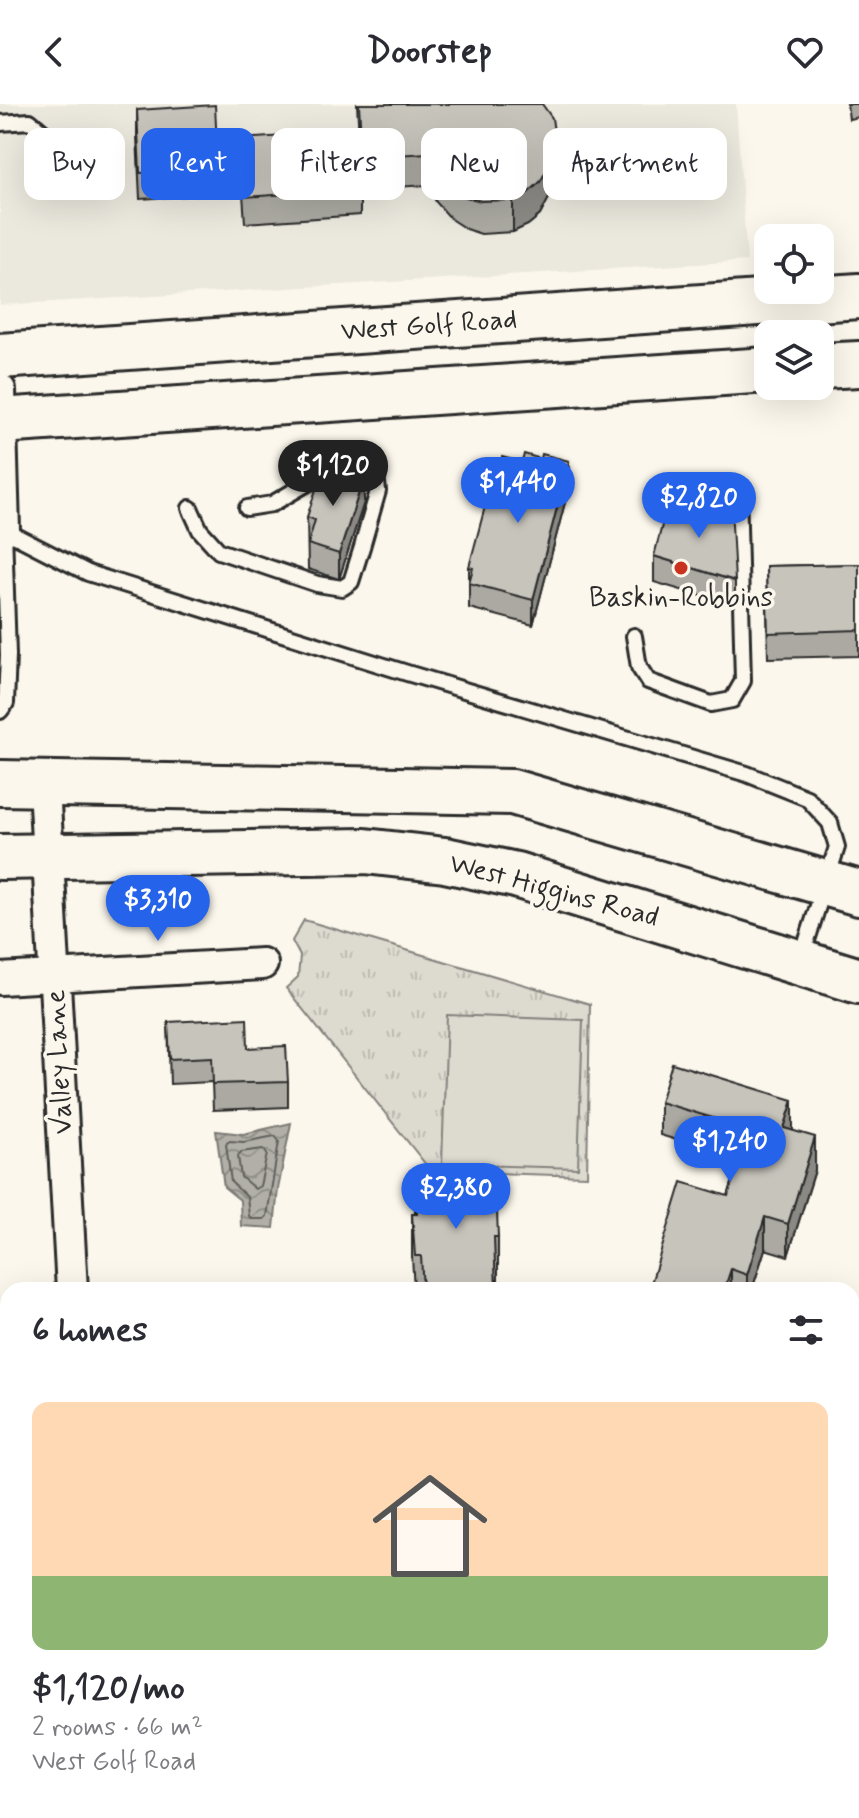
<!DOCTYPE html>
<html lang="en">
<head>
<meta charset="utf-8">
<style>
	:root { --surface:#fff; --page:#f2f2f3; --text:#2b2b33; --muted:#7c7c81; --line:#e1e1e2; --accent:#2563eb }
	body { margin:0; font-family:Mynerve,sans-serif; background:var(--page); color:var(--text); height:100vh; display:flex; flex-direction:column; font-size:30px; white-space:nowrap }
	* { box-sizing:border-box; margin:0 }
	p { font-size:26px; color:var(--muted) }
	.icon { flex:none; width:44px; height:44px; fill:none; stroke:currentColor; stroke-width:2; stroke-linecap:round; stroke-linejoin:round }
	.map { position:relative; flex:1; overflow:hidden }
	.sheet { position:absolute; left:0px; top:1178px; width:860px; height:536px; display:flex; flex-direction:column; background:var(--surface); border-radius:24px 24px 0 0; box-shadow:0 8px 32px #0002 }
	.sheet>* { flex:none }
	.guide { position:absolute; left:24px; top:24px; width:812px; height:72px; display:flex; gap:16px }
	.buttons { position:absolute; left:754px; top:120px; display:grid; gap:16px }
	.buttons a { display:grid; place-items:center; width:80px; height:80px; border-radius:16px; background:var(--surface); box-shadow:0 8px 32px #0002; font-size:40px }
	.price { position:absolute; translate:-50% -68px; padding:0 18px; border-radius:28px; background:var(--accent); color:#fff; font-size:26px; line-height:52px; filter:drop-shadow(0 2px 4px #0008) }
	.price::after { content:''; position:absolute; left:50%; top:48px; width:24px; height:18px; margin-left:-12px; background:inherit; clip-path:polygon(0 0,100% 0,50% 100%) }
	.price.on { background:#222; color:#fff }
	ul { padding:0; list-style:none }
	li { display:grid; align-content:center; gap:16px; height:424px; padding:0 32px }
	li+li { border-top:2px solid var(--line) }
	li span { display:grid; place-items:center; height:248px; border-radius:16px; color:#555 }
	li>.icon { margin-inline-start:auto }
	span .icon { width:144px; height:144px; fill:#fffc; stroke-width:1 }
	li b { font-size:34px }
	h2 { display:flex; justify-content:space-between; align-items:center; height:96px; padding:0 32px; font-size:34px }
	.chip { padding:0 28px; border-radius:16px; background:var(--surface); box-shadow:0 8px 32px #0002; font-size:28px; line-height:72px }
	.chip.on { background:var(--accent); color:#fff }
	header { display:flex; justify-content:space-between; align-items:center; height:104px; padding:0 32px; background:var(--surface); font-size:36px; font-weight:700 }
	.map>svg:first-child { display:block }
	.built { fill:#ebe8de }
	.grass { fill:url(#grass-tufts); stroke:#84827e; stroke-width:2 }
	.pitch { fill:#dddad0; stroke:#84827e; stroke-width:2 }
	.water { fill:url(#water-waves); stroke:#7b7a75; stroke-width:2 }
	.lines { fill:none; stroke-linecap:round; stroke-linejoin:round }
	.shore { stroke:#61605d; stroke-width:2 }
	.lane-casing { stroke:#2b2b2b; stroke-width:20 }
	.street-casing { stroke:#2b2b2b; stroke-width:36 }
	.primary-casing { stroke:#2b2b2b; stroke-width:50 }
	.lane { stroke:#fbf7ec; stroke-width:14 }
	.street { stroke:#fbf7ec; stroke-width:30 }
	.primary { stroke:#fbf7ec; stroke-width:44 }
	.wall { fill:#aba9a2; stroke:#2b2b2b; stroke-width:2 }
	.shaded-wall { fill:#8b8984; stroke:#2b2b2b; stroke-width:2 }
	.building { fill:#c7c4bc; stroke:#2b2b2b; stroke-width:2 }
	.poi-dot { fill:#c8321e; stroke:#fbf7ec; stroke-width:3 }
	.labels { text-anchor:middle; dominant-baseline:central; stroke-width:7; stroke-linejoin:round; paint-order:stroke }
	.street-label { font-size:28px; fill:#2b2b2b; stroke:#fbf7ec }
	.poi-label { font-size:28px; fill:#2b2b2b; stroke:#fbf7ec }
</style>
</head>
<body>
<header><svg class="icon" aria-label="back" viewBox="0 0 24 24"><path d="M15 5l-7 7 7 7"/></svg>Doorstep<svg class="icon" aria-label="heart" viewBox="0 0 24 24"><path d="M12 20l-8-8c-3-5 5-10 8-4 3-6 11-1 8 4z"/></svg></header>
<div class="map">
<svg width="859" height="1714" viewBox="0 0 859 1714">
	<defs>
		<pattern id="grass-tufts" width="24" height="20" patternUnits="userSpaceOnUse" patternTransform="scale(2)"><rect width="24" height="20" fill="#dddad0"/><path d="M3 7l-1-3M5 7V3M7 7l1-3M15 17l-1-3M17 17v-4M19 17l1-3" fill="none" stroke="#bebbb3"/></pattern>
		<pattern id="water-waves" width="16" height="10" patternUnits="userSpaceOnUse" patternTransform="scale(2)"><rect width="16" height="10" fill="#b1afa7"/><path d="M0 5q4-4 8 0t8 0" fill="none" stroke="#908f88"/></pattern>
	</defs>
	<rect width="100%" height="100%" fill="#fbf7ec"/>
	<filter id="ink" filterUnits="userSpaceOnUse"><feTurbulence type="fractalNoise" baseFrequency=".0125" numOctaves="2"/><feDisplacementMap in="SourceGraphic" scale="16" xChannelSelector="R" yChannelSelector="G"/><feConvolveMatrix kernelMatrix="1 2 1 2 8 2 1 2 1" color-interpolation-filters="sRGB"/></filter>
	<g filter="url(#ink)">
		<path class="built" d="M 0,0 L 736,0 L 747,157 L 0,201 Z"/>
		<path class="grass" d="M 304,816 L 590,900 L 587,1072 L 431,1067 L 286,884 L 298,873 L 300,852 L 292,837 Z
			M 285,1706 L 596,1706 L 597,1714 L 285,1714 Z"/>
		<path class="pitch" d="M 447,911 L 583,916 L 578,1064 L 442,1060 Z"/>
		<path class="water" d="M 291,1019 L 278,1085 L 274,1124 L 241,1122 L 240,1096 L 224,1083 L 216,1027 L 243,1030 Z"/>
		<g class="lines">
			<path class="shore" d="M 275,1032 L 279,1037 L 267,1112 L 264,1115 L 252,1115 L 249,1112 L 247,1093 L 231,1078 L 226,1040 L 229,1037 L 244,1038 Z
				M 263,1045 L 267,1050 L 260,1082 L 255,1085 L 241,1073 L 238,1052 L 241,1048 Z"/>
			<g class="lane-casing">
				<path id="lane" d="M 0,19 L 30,17 L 57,40 L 53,63
					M 190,404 L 200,426 L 219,447 L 317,480 L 342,484 L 351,478 L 362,443 L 378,387 L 376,371 L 351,363 L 330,366 L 272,400 L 247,404
					M 634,532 L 639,563 L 648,577 L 711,600 L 732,596 L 743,577 L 738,383
					M 0,607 L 6,599 L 8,551 L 4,426 L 88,469 L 407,569 L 747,670 L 807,694 L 830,719 L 837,743 L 801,855"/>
			</g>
			<g class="street-casing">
				<path id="street" d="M 0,286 L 4,426
					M 44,682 L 72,1186
					M 0,875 L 262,860
					M 0,1423 L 8,1422
					M 101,1706 L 101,1714"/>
			</g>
			<g class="primary-casing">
				<path id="primary" d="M 0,252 L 859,192
					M 820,262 L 859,260
					M 0,317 L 768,266
					M 0,679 L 512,688 L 859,789
					M 0,753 L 365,747 L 445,756 L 516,771 L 859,877"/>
			</g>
			<use href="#lane" class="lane"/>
			<use href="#street" class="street"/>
			<use href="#primary" class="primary"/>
		</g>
		<path class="wall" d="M 357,0 L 542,0 L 554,76 L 549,94 L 540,111 L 528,121 L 513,128 L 481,130 L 466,125 L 452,116 L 436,98 L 428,81 L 362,85 Z
			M 847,0 L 859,0 L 859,13 L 849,15 Z
			M 137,6 L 218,65 L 218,90 L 140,95 L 137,32 Z
			M 241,35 L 360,85 L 360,111 L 245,119 L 241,61 Z
			M 569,383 L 533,521 L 469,504 L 469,463 Z
			M 364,398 L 339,475 L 308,465 L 307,413 Z
			M 654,452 L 735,477 L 735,502 L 654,478 Z
			M 859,460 L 859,552 L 768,554 L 766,462 Z
			M 168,918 L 248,944 L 288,978 L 288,1003 L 213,1006 L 212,978 L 170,980 Z
			M 660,998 L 793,1027 L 815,1066 L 788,1152 L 765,1145 L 752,1186 L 649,1186 L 728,1092 L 740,1055 L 660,1031 Z
			M 415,1070 L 492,1107 L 498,1133 L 498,1176 L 496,1176 L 496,1186 L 414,1186 L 412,1153 L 412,1110 L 415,1110 Z
			M 0,1491 L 8,1491 L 8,1608 L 0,1609 Z
			M 852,1571 L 859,1571 L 859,1714 L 793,1714 L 793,1706 L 852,1706 Z
			M 191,1706 L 277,1706 L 277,1714 L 191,1714 Z"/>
		<path class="shaded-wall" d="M 554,44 L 554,76 L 549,94 L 540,111 L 528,121 L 513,128 L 513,96 Z
			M 569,357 L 569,383 L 533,521 L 533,496 Z
			M 364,373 L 364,398 L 339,475 L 339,450 Z
			M 793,996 L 793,1028 L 784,1024 Z
			M 815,1033 L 815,1066 L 788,1152 L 788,1120 Z
			M 765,1113 L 765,1145 L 752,1186 L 747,1186 L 747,1171 Z
			M 731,1165 L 731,1186 L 724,1186 Z"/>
		<path class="building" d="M 359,0 L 542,0 L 552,14 L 554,28 L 554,44 L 549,62 L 540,78 L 528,89 L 513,96 L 481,97 L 466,93 L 452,84 L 436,66 L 428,49 L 362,53 Z
			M 215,1 L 218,65 L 140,69 L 137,6 Z
			M 356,27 L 360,85 L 245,93 L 241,35 Z
			M 524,350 L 541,355 L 542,350 L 569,357 L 533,496 L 469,479 L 473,464 L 469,463 L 495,365 L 499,366 L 502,353 L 522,358 Z
			M 324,361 L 364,373 L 339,450 L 308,440 L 315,416 L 307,413 Z
			M 731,401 L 735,477 L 654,452 L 666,406 Z
			M 859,460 L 859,526 L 768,529 L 766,462 Z
			M 247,914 L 248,944 L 286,942 L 288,978 L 213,980 L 212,953 L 170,955 L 168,918 Z
			M 672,959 L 793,996 L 784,1024 L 815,1033 L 788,1120 L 765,1113 L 747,1171 L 731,1165 L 724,1186 L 649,1186 L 682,1078 L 728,1092 L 749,1025 L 660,998 Z
			M 490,1067 L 492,1107 L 497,1107 L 498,1133 L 494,1133 L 496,1186 L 423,1186 L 421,1152 L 415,1152 L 412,1110 L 417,1110 L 415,1070 Z
			M 0,1491 L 8,1491 L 8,1566 L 0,1566 Z
			M 852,1571 L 859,1571 L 859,1697 L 852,1697 Z
			M 0,1703 L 8,1703 L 8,1706 L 33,1706 L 33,1714 L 0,1714 Z
			M 199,1706 L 272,1706 L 272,1714 L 199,1714 Z"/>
	</g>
	<circle class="poi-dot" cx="681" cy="464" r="8"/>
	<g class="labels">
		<g class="street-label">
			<text transform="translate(429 222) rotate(-4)">West Golf Road</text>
			<text transform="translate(554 787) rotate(15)">West Higgins Road</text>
			<text transform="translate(60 958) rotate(-93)">Valley Lane</text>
		</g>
		<g class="poi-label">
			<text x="681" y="494">Baskin-Robbins</text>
		</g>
	</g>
</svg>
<div class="buttons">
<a><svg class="icon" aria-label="locate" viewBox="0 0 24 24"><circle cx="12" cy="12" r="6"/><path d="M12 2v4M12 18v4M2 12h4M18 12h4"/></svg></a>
<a><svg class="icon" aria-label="layers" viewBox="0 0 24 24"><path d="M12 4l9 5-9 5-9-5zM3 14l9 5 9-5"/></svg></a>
</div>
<b class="price on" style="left:333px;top:404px">$1,120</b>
<b class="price" style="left:518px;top:421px">$1,440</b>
<b class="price" style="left:699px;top:436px">$2,820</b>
<b class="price" style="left:158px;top:839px">$3,310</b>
<b class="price" style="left:730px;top:1080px">$1,240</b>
<b class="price" style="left:456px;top:1127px">$2,380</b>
<div class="guide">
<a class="chip">Buy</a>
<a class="chip on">Rent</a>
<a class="chip">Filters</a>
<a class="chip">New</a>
<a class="chip">Apartment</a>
</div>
<section class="sheet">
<h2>6 homes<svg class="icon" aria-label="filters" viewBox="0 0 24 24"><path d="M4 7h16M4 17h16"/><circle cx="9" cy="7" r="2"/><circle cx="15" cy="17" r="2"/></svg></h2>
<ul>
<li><span style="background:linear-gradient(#ffd9b3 70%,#8fb573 0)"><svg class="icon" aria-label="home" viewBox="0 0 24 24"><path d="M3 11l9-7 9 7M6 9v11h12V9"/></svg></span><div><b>$1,120/mo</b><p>2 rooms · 66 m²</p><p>West Golf Road</p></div></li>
</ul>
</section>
</div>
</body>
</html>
